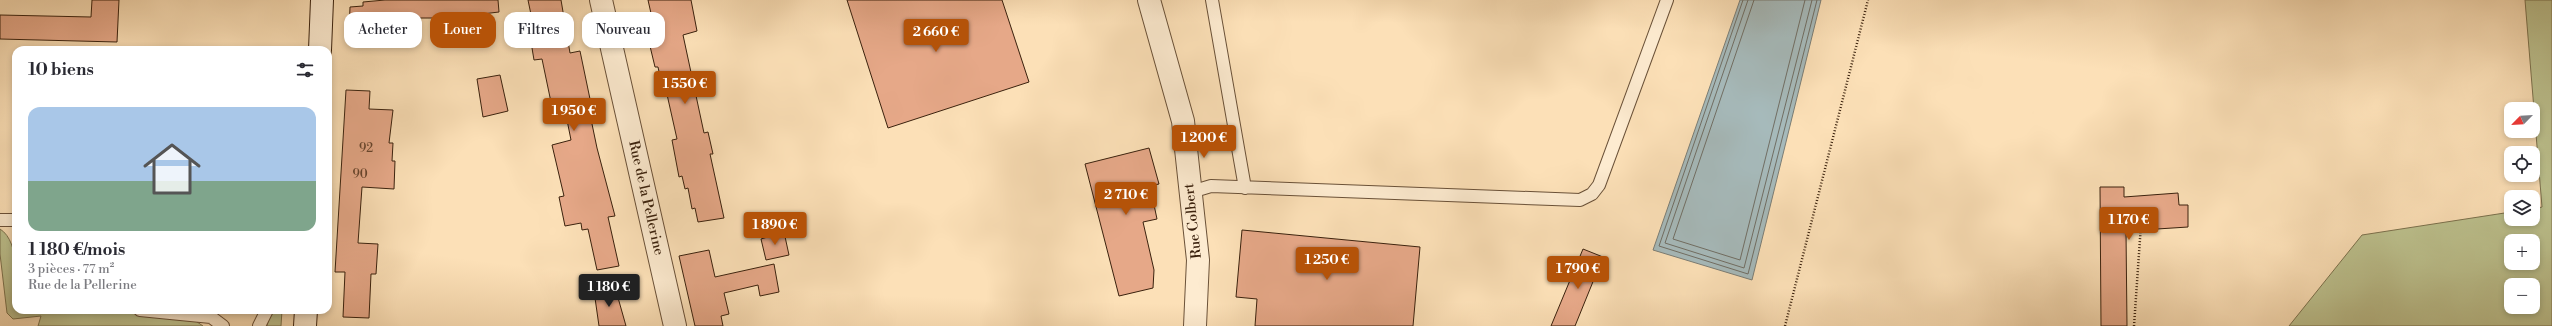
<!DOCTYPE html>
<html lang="fr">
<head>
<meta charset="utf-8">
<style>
	:root { --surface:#fff; --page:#f7f7f7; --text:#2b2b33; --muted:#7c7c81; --accent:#b45309 }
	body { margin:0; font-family:"Libre Bodoni",serif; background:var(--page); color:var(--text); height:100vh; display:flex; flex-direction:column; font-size:15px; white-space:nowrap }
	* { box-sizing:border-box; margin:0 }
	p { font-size:13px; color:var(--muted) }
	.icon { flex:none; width:22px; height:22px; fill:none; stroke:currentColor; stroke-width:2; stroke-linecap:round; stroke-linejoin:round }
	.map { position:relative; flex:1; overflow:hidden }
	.sheet { position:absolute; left:12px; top:46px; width:320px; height:268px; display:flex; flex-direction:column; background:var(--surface); border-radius:12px; box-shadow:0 2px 6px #0003 }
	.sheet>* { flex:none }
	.banner { position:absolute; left:344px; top:12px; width:380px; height:36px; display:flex; gap:8px }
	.needle { width:26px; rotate:246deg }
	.buttons { position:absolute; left:2504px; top:102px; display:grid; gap:8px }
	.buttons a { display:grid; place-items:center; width:36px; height:36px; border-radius:8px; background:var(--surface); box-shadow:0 2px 6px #0003; font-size:20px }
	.price { position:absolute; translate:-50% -34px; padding:0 9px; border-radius:4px; background:var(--accent); color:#fff; font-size:13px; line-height:26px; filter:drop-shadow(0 1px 2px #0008) }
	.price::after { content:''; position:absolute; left:50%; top:24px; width:12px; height:9px; margin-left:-6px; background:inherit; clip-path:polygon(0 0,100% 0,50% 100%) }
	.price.current { background:#222; color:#fff }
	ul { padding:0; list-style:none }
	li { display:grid; align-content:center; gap:8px; height:212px; padding:0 16px }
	li span { display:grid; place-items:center; height:124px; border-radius:12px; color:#555 }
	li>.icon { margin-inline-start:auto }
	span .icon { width:72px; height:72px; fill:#fffc; stroke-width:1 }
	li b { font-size:17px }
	h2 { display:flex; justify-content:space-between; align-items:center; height:48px; padding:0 16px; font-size:17px }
	.chip { padding:0 14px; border-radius:12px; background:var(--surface); box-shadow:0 2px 6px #0003; font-size:14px; line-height:36px }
	.chip.current { background:var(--accent); color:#fff }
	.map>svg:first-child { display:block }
	.green { fill:#bdc28f; stroke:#7c724e; fill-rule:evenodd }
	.water { fill:#a6babb; stroke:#7b7d75 }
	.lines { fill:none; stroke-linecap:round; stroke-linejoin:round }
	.shore { stroke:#706e64; stroke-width:1 }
	.building { fill:#e6a888; stroke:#3a210d }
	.service-casing { stroke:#6a5138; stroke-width:14 }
	.minor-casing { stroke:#6a5138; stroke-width:24 }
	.secondary-casing { stroke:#3a210d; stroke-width:24 }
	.path { stroke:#3a210d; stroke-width:2.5; stroke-dasharray:1 2; stroke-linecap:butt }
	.service { stroke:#fdebd0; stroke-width:12 }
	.minor { stroke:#fdebd0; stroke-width:22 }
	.secondary { stroke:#fdebd0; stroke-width:22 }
	.labels { text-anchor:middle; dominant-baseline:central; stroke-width:3; stroke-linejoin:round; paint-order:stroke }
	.number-label { font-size:12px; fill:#65432c }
	.street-label { font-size:14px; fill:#3a210d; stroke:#fdebd0 }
</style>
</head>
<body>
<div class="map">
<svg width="2552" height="326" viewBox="0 0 2552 326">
	<rect width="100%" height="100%" fill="#fce0b7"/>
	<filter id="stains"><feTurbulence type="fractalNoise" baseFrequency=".005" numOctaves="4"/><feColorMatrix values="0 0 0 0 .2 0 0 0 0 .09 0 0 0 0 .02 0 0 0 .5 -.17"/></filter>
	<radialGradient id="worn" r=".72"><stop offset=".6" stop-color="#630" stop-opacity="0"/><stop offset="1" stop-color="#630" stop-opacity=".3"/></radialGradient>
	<path class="green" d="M 2525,0 L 2552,0 L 2552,326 L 2289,326 L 2362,235 L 2511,212 L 2511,219 L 2533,219 L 2533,209 L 2542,207 ZM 2511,241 L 2533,241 L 2533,263 L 2511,263 ZM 2511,285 L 2533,285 L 2533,307 L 2511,307 Z
		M 0,229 C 21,242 16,288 16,310 L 104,310 L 104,312 L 187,315 L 203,326 L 38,326 L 41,316 L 13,319 L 7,313 L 0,254 Z
		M 271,310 L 282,310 L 281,326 L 267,326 Z"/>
	<path class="water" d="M 1740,0 L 1821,0 L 1752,280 L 1653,250 Z"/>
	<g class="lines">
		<path class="shore" d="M 1743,0 L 1659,246 L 1748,274 L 1817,0
			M 1748,0 L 1665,243 L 1744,268 L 1812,0
			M 1754,0 L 1673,239 L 1740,260 L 1805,0"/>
	</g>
	<path class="building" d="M 92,0 L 119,0 L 117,42 L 0,39 L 0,15 L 91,17 Z
		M 385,0 L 498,0 L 499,12 L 448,18 L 404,18 L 405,29 L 349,33 L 350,7 L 363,6 L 363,2 Z
		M 528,0 L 561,0 L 570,53 L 580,51 L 590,99 L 587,100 L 597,148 L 615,216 L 608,217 L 619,266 L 597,270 L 588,229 L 582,230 L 581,223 L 565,226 L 559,197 L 564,196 L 552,145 L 571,140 L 564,105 L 552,107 L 542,59 L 534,60 L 529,30 L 534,29 Z
		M 648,0 L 691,0 L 697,31 L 683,35 L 704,133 L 708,132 L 713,154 L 710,154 L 724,218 L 698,222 L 695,208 L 692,209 L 688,188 L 685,189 L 682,176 L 679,177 L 672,140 L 677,139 L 666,90 L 663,90 L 658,67 L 655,67 L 649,42 L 657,40 Z
		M 847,0 L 1002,0 L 1029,82 L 888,128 Z
		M 500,75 L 508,111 L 483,117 L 477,79 Z
		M 346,90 L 370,91 L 369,109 L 393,110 L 389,143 L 393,143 L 392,161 L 395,161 L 394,189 L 362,187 L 358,243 L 378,244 L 376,274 L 371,274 L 369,318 L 343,317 L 345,272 L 335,272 Z
		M 1149,148 L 1159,184 L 1150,186 L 1157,219 L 1143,222 L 1154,270 L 1153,288 L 1119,296 L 1085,164 Z
		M 2100,187 L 2124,187 L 2124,197 L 2178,193 L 2179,205 L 2188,205 L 2188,227 L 2126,231 L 2127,326 L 2101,326 Z
		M 1242,230 L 1420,247 L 1413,326 L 1255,326 L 1257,299 L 1236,297 Z
		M 784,232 L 789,255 L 766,260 L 761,239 Z
		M 1583,249 L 1603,257 L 1575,326 L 1551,326 Z
		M 709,250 L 715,277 L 774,264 L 779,292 L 760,296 L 758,285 L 724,293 L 729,314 L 721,316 L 723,326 L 695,326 L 679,256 Z
		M 615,287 L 626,326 L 599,326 L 594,291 Z"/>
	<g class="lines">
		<g class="service-casing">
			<path id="service" d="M 1212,0 L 1245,188
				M 1191,192 L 1211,186 L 1580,200 L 1592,194 L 1599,185 L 1667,0
				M 0,220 L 16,220
				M 140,310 L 211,317 L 223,326
				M 259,326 L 267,310"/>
		</g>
		<g class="minor-casing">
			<path id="minor" d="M 601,0 L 675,326
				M 1149,0 L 1183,121 L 1198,260 L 1195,326"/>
		</g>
		<g class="secondary-casing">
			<path id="secondary" d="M 320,50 L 322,0
				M 305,326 L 306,310"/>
		</g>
		<path class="path" d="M 1785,326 L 1868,0
			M 2134,326 L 2142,210"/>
		<use href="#service" class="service"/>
		<use href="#minor" class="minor"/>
		<use href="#secondary" class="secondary"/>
	</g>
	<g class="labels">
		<g class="number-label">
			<text x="366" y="148">92</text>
			<text x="360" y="174">90</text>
		</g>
		<g class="street-label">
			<text transform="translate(646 198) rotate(77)">Rue de la Pellerine</text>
			<text transform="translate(1193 221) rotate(-96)">Rue Colbert</text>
		</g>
	</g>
	<rect width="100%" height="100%" filter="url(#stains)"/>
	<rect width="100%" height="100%" fill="url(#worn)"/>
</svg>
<div class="buttons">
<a><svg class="needle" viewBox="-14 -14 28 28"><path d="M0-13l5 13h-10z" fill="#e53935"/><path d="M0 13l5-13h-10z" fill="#7c7c81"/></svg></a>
<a><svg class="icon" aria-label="locate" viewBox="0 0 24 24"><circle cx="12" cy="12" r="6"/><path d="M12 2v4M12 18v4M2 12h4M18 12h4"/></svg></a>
<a><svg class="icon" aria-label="layers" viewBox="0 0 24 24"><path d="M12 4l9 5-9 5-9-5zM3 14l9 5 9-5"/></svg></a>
<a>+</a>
<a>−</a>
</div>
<b class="price" style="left:936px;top:53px">2 660 €</b>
<b class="price" style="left:685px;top:105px">1 550 €</b>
<b class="price" style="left:574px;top:132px">1 950 €</b>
<b class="price" style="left:1204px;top:159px">1 200 €</b>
<b class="price" style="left:1126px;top:216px">2 710 €</b>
<b class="price" style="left:2129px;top:241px">1 170 €</b>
<b class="price" style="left:775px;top:246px">1 890 €</b>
<b class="price" style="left:1327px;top:281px">1 250 €</b>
<b class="price" style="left:1578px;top:290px">1 790 €</b>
<b class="price current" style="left:609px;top:308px">1 180 €</b>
<div class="banner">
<a class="chip">Acheter</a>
<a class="chip current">Louer</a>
<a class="chip">Filtres</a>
<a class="chip">Nouveau</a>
</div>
<section class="sheet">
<h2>10 biens<svg class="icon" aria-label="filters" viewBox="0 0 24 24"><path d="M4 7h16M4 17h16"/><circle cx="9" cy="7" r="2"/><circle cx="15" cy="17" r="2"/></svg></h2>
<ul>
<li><span style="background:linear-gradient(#a9c7e8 60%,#7fa58c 0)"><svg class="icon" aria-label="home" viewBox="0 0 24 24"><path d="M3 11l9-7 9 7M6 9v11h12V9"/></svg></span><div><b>1 180 €/mois</b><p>3 pièces · 77 m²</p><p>Rue de la Pellerine</p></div></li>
</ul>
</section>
</div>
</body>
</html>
